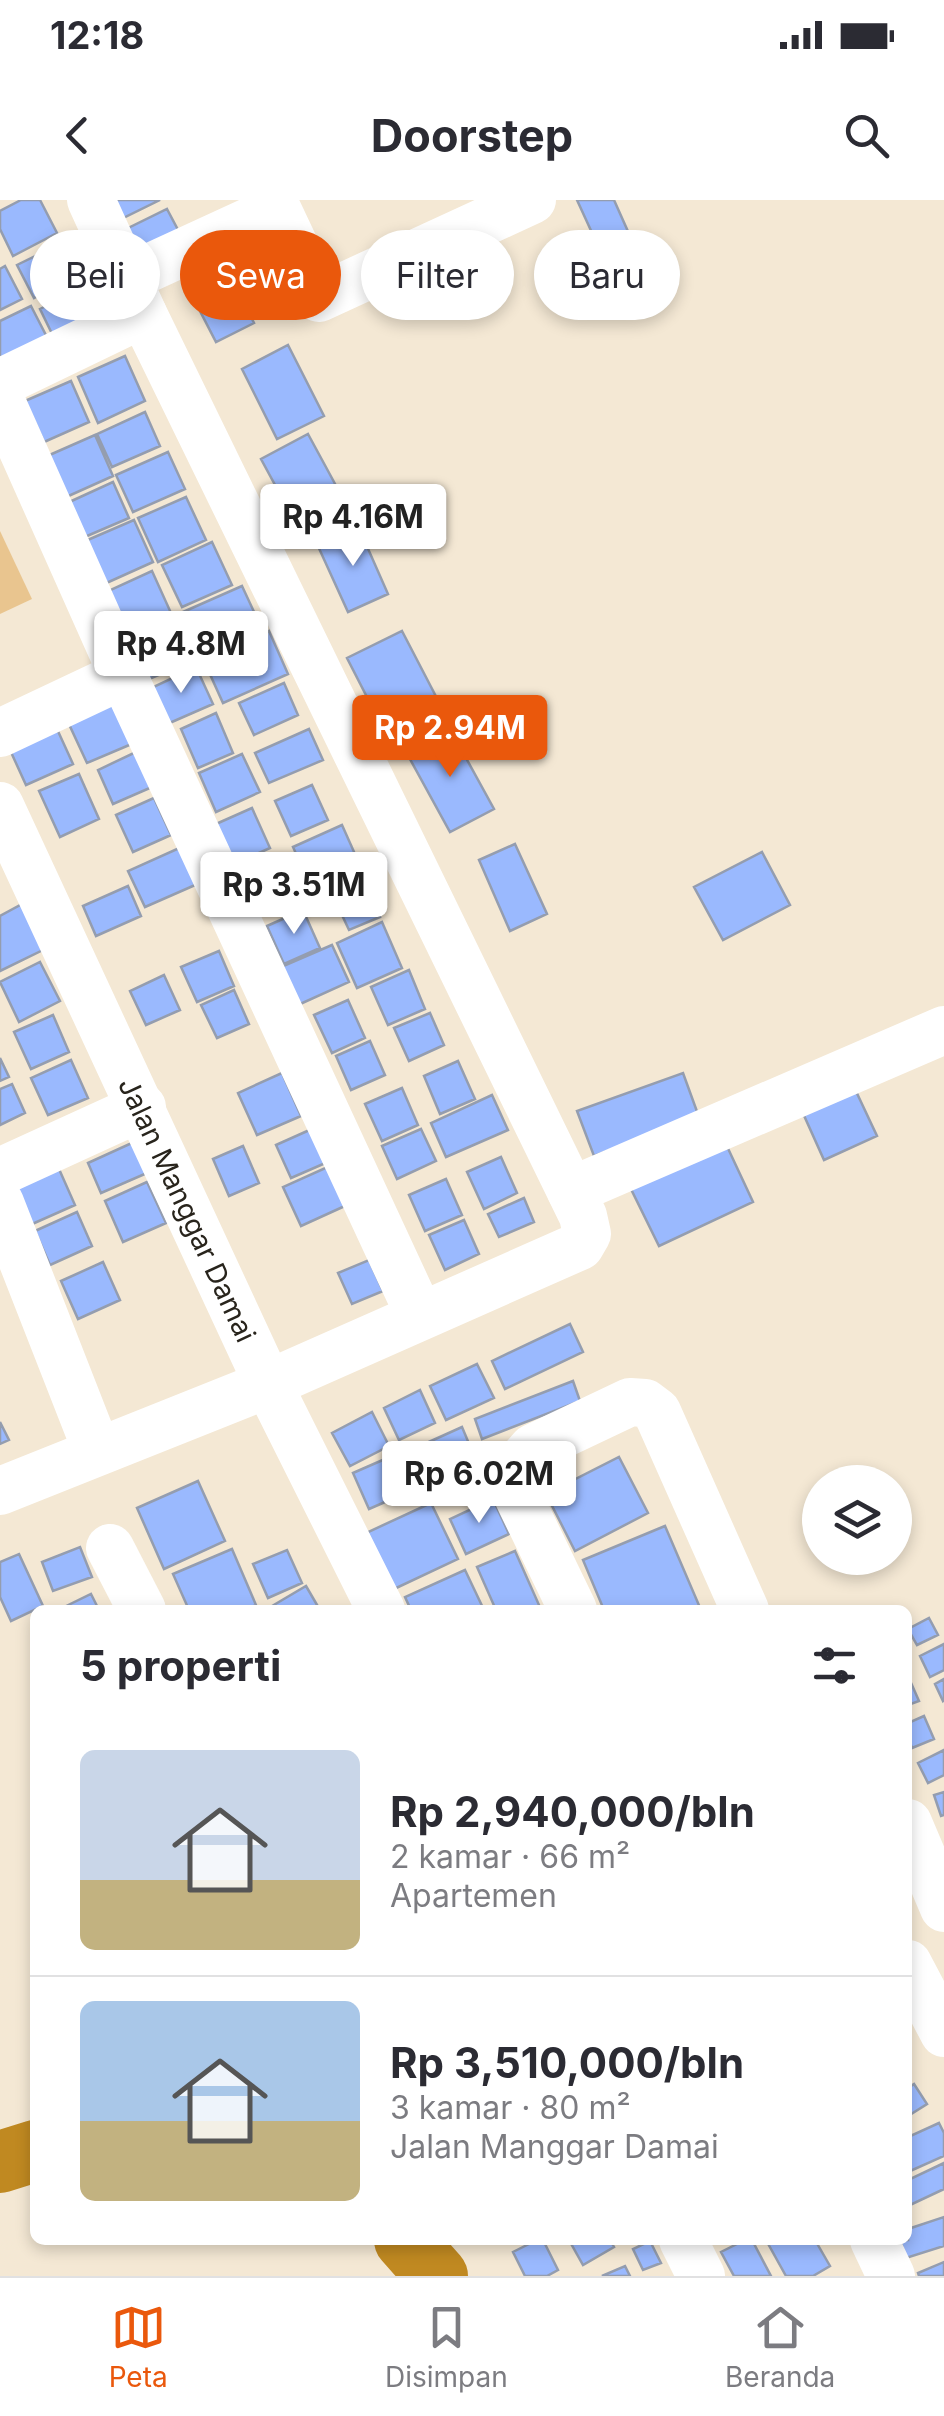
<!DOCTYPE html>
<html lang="id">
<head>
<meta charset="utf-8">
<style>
	:root { --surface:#fff; --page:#f7f7f7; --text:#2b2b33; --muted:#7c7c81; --line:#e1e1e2; --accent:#ea580c }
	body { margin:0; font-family:Inter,sans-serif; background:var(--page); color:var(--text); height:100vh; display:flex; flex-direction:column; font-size:38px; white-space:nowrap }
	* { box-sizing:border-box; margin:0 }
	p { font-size:32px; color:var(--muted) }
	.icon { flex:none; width:55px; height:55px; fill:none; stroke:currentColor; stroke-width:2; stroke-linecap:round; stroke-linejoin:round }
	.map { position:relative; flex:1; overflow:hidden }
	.side { position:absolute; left:30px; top:1405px; width:882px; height:640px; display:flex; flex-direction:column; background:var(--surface); border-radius:15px; box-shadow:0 5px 15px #0003 }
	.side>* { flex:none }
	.top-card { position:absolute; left:30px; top:30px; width:885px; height:90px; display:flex; gap:20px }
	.buttons { position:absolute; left:802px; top:1265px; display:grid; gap:20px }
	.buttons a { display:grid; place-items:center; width:110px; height:110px; border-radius:50%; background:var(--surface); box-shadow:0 5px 15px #0003; font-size:50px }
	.price { position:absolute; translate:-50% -85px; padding:0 22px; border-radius:10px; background:#fff; color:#222; font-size:32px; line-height:65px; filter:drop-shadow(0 2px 5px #0008) }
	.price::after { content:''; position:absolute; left:50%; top:60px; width:30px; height:22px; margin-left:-15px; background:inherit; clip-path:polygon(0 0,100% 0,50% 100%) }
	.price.on { background:var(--accent); color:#fff }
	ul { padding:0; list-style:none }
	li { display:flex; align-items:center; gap:30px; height:250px; padding:0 50px }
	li+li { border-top:2px solid var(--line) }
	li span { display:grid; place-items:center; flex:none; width:280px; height:200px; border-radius:15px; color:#555 }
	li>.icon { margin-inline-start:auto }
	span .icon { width:120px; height:120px; fill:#fffc; stroke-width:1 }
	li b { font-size:42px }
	h2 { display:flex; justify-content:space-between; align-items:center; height:120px; padding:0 50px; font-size:42px }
	.chip { padding:0 35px; border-radius:45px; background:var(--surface); box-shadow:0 5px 15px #0003; font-size:35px; line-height:90px }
	.chip.on { background:var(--accent); color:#fff }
	.status { display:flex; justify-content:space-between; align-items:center; height:70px; padding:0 50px; background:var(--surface); direction:ltr }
	.status svg { height:28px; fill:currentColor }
	header { display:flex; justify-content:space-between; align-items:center; height:130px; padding:0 50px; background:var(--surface); font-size:45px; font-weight:700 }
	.tabs { display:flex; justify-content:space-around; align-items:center; height:140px; border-top:2px solid var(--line); background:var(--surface); font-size:28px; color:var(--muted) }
	.tabs a { display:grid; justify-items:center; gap:5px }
	.tabs .on { color:var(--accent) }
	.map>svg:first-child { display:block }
	.green { fill:#e9c58f }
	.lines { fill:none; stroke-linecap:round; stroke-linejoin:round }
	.river { stroke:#c08921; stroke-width:62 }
	.building { fill:#9ab9fe; stroke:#949daf; stroke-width:2.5 }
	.minor { stroke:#fff; stroke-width:48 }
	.labels { text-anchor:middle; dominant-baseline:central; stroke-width:8; stroke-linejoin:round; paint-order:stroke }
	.street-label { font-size:28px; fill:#28241c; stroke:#f4e8d4 }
</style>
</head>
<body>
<div class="status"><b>12:18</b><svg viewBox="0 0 49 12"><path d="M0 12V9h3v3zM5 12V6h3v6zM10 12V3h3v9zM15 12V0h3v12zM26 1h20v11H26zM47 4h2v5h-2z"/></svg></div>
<header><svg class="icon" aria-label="back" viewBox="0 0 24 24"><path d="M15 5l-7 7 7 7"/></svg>Doorstep<svg class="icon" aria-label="search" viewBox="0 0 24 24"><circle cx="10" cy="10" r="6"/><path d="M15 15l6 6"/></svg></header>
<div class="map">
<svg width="944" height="2076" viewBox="0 0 944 2076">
	<rect width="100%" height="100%" fill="#f4e8d4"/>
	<path class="green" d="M 0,331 L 32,399 L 0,414 Z"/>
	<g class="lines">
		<path class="river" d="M 0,1962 L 35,1951
			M 405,2040 L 437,2076"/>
	</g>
	<path class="building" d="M 21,0 L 40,0 L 57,33 L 13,56 L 0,29 L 0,11 Z
		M 104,0 L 160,0 L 113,23 Z
		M 577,0 L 614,0 L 634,45 L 604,59 Z
		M 167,9 L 186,45 L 135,71 L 116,34 Z
		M 480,21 L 495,56 L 451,75 L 436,41 Z
		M 60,44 L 77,76 L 34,98 L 17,65 Z
		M 223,61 L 254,123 L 216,142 L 184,80 Z
		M 5,66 L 22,99 L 0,110 L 0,69 Z
		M 92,83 L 110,119 L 58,146 L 40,109 Z
		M 31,106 L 51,145 L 0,170 L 0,121 Z
		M 288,145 L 324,216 L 277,239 L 242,169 Z
		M 125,156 L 145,201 L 98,223 L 78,177 Z
		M 71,181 L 89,222 L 44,242 L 25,201 Z
		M 145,212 L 160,246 L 112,267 L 97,234 Z
		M 308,234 L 347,306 L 300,331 L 261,259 Z
		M 95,235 L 113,276 L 64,298 L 45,257 Z
		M 168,252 L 185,289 L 133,312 L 116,275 Z
		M 113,282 L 129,318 L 80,339 L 65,304 Z
		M 186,297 L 206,340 L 158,362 L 138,318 Z
		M 134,320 L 153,362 L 102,385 L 83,342 Z
		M 358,326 L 388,394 L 348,412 L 317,344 Z
		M 212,342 L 232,385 L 182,407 L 162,365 Z
		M 152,371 L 171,413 L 125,433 L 106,392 Z
		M 242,386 L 262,429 L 203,456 L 183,412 Z
		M 172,420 L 191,461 L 149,479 L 131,439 Z
		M 269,431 L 288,474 L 223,503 L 204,461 Z
		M 402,431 L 443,510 L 388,538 L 347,458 Z
		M 196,467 L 213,504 L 165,525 L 149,489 Z
		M 284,483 L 298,515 L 254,535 L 239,503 Z
		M 114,501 L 134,543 L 87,563 L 68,522 Z
		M 216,513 L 233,553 L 198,568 L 181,529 Z
		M 449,527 L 494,609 L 450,632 L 405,550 Z
		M 57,529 L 73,564 L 26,585 L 10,550 Z
		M 309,529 L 323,560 L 269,583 L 255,553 Z
		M 136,552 L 152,587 L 113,604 L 98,570 Z
		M 242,554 L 260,592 L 216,612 L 199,573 Z
		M 79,574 L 99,619 L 60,637 L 39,591 Z
		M 312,585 L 328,620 L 291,636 L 275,601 Z
		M 154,598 L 171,635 L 133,652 L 116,615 Z
		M 252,608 L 270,648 L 234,664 L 216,624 Z
		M 342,625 L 363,672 L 314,694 L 293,647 Z
		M 515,644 L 547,714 L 510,731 L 479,660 Z
		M 186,645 L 202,682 L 145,707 L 128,671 Z
		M 762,652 L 790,705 L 723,740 L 694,687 Z
		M 285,655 L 297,680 L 258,698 L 247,672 Z
		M 365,684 L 380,717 L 349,730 L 334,698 Z
		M 128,686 L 141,716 L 96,736 L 83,706 Z
		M 24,703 L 47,748 L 0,771 L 0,716 Z
		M 303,710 L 320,748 L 284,764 L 267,726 Z
		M 382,722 L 402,768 L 357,788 L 337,743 Z
		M 332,745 L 349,782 L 298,805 L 281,767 Z
		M 219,751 L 234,786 L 197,802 L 181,767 Z
		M 40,762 L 60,801 L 19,822 L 0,782 Z
		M 409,770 L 425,809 L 388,825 L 371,787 Z
		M 164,775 L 180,810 L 146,825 L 130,791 Z
		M 234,790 L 249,824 L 217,838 L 201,805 Z
		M 348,800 L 365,838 L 332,853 L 314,815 Z
		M 430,813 L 444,845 L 409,861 L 394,828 Z
		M 53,815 L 69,852 L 31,869 L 14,832 Z
		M 370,841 L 385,875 L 351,890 L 336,856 Z
		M 0,858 L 9,877 L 0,881 Z
		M 71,860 L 88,898 L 48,915 L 31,878 Z
		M 458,861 L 475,899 L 440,914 L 424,876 Z
		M 282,873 L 301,916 L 257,935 L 238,893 Z
		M 683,873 L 699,917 L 594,956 L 577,911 Z
		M 12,884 L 25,913 L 0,925 L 0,889 Z
		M 854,887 L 877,936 L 824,960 L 802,911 Z
		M 402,888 L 418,925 L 382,941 L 365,904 Z
		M 492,895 L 508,930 L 446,957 L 431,923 Z
		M 314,928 L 330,961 L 291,978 L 276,945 Z
		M 421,929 L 436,961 L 397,979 L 382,946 Z
		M 134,942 L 147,973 L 101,993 L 88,963 Z
		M 725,942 L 753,1002 L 659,1046 L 630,987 Z
		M 243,946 L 259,983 L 229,996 L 213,959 Z
		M 501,957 L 517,993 L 484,1009 L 467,972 Z
		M 341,961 L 358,1000 L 301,1026 L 283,987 Z
		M 59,969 L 75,1005 L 30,1025 L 14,989 Z
		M 446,979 L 462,1015 L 425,1031 L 409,995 Z
		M 147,982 L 166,1023 L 123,1042 L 105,1001 Z
		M 524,998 L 534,1022 L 499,1037 L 488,1014 Z
		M 77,1012 L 92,1046 L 50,1065 L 35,1031 Z
		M 464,1020 L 479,1054 L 445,1070 L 429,1035 Z
		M 369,1060 L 383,1091 L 352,1104 L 338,1073 Z
		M 103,1062 L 120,1100 L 78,1119 L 61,1081 Z
		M 570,1124 L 583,1152 L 505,1189 L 492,1161 Z
		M 477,1164 L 494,1198 L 446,1220 L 430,1186 Z
		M 573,1181 L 580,1201 L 482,1239 L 475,1219 Z
		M 420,1190 L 435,1223 L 399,1240 L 384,1208 Z
		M 372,1212 L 389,1246 L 350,1266 L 332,1233 Z
		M 0,1222 L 9,1240 L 0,1244 Z
		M 462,1227 L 470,1246 L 419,1269 L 411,1250 Z
		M 401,1252 L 417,1288 L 369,1309 L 353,1273 Z
		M 619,1257 L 648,1313 L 575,1351 L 546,1294 Z
		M 198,1281 L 225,1341 L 164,1369 L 137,1308 Z
		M 493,1299 L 509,1334 L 466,1354 L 450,1319 Z
		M 431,1303 L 458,1359 L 392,1390 L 366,1333 Z
		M 665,1326 L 701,1410 L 604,1410 L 583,1360 Z
		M 80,1347 L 92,1377 L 53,1391 L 42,1362 Z
		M 232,1349 L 256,1405 L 245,1410 L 189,1410 L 173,1374 Z
		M 287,1350 L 302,1383 L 268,1398 L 253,1364 Z
		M 515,1351 L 539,1405 L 527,1410 L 496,1410 L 477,1367 Z
		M 19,1354 L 43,1406 L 11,1421 L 0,1397 L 0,1362 Z
		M 465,1370 L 484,1410 L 411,1410 L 405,1397 Z
		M 306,1386 L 320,1410 L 267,1409 Z
		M 91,1394 L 99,1410 L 58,1410 Z
		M 929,1418 L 938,1435 L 917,1445 L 908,1429 Z
		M 944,1444 L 944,1470 L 930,1477 L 920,1456 Z
		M 908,1476 L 919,1501 L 908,1505 Z
		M 944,1479 L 944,1500 L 943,1501 L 935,1484 Z
		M 924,1516 L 934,1539 L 912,1548 L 908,1537 L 908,1523 Z
		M 944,1550 L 944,1575 L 928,1583 L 918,1563 Z
		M 944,1592 L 944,1615 L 941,1616 L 934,1595 Z
		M 914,1884 L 927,1904 L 908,1916 L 908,1888 Z
		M 939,1923 L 944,1933 L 944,1956 L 908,1972 L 908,1937 Z
		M 944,1963 L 944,1989 L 908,2006 L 908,1980 Z
		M 944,2017 L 944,2046 L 906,2058 L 900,2040 L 908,2040 L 908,2029 Z
		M 537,2040 L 543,2040 L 558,2070 L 547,2076 L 525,2076 L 513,2052 Z
		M 569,2040 L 610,2040 L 614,2047 L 583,2065 Z
		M 745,2040 L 752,2040 L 771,2076 L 734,2076 L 721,2052 Z
		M 766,2040 L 815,2040 L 830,2066 L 813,2076 L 786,2076 Z
		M 650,2041 L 661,2063 L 643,2070 L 633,2049 Z
		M 944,2062 L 944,2076 L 919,2076 L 918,2073 Z
		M 625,2066 L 630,2076 L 602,2076 Z"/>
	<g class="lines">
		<g class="minor">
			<path d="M 127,78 L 277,9 L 319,98 L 532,0"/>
			<path d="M 0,183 L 143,114"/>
			<path d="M 0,199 L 123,475 L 420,1116"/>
			<path d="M 0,533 L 123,475"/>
			<path id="s1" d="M 0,606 L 268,1184 L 381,1410"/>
			<path d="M 0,972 L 142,907"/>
			<path d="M 571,991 L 944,830"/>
			<path d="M 0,1003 L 97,1251"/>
			<path d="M 0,1291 L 268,1184 L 580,1046 L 587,1034 L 583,1016 L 143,114 L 91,0"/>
			<path d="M 110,1348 L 142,1410"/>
			<path d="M 573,1410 L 516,1292 L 518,1265 L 533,1248 L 630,1202 L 645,1203 L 657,1212 L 745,1410"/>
			<path d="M 908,1623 L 944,1708"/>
			<path d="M 908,1764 L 944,1833"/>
			<path d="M 683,2040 L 701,2076"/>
			<path d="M 874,2040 L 891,2076"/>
		</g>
	</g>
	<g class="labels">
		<g class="street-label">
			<text stroke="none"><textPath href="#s1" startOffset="445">Jalan Manggar Damai</textPath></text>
		</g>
	</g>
</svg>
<div class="buttons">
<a><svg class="icon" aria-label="layers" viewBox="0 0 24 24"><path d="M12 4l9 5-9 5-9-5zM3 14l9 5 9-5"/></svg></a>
</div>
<b class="price" style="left:353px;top:369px">Rp 4.16M</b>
<b class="price" style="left:181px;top:496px">Rp 4.8M</b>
<b class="price on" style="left:450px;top:580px">Rp 2.94M</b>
<b class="price" style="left:294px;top:737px">Rp 3.51M</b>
<b class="price" style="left:479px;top:1326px">Rp 6.02M</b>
<div class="top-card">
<a class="chip">Beli</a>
<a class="chip on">Sewa</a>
<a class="chip">Filter</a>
<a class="chip">Baru</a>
</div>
<section class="side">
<h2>5 properti<svg class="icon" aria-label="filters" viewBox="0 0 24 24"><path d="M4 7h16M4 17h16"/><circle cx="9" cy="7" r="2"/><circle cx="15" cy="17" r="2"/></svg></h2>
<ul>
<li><span style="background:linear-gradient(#c9d6e8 65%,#c2b280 0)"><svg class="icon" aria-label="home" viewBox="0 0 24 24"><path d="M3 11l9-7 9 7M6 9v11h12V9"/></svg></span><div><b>Rp 2,940,000/bln</b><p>2 kamar · 66 m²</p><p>Apartemen</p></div></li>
<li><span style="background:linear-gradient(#a9c7e8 60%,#c2b280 0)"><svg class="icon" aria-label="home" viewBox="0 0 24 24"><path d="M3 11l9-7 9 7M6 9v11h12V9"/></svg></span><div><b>Rp 3,510,000/bln</b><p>3 kamar · 80 m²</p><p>Jalan Manggar Damai</p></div></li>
</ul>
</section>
</div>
<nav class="tabs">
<a class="on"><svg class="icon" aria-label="map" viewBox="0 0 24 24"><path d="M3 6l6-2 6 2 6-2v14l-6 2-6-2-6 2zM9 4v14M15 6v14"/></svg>Peta</a>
<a><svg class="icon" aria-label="saved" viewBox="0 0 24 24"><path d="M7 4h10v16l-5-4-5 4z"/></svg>Disimpan</a>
<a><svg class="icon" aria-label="home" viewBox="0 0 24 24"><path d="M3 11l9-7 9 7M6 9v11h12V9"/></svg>Beranda</a>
</nav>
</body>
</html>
